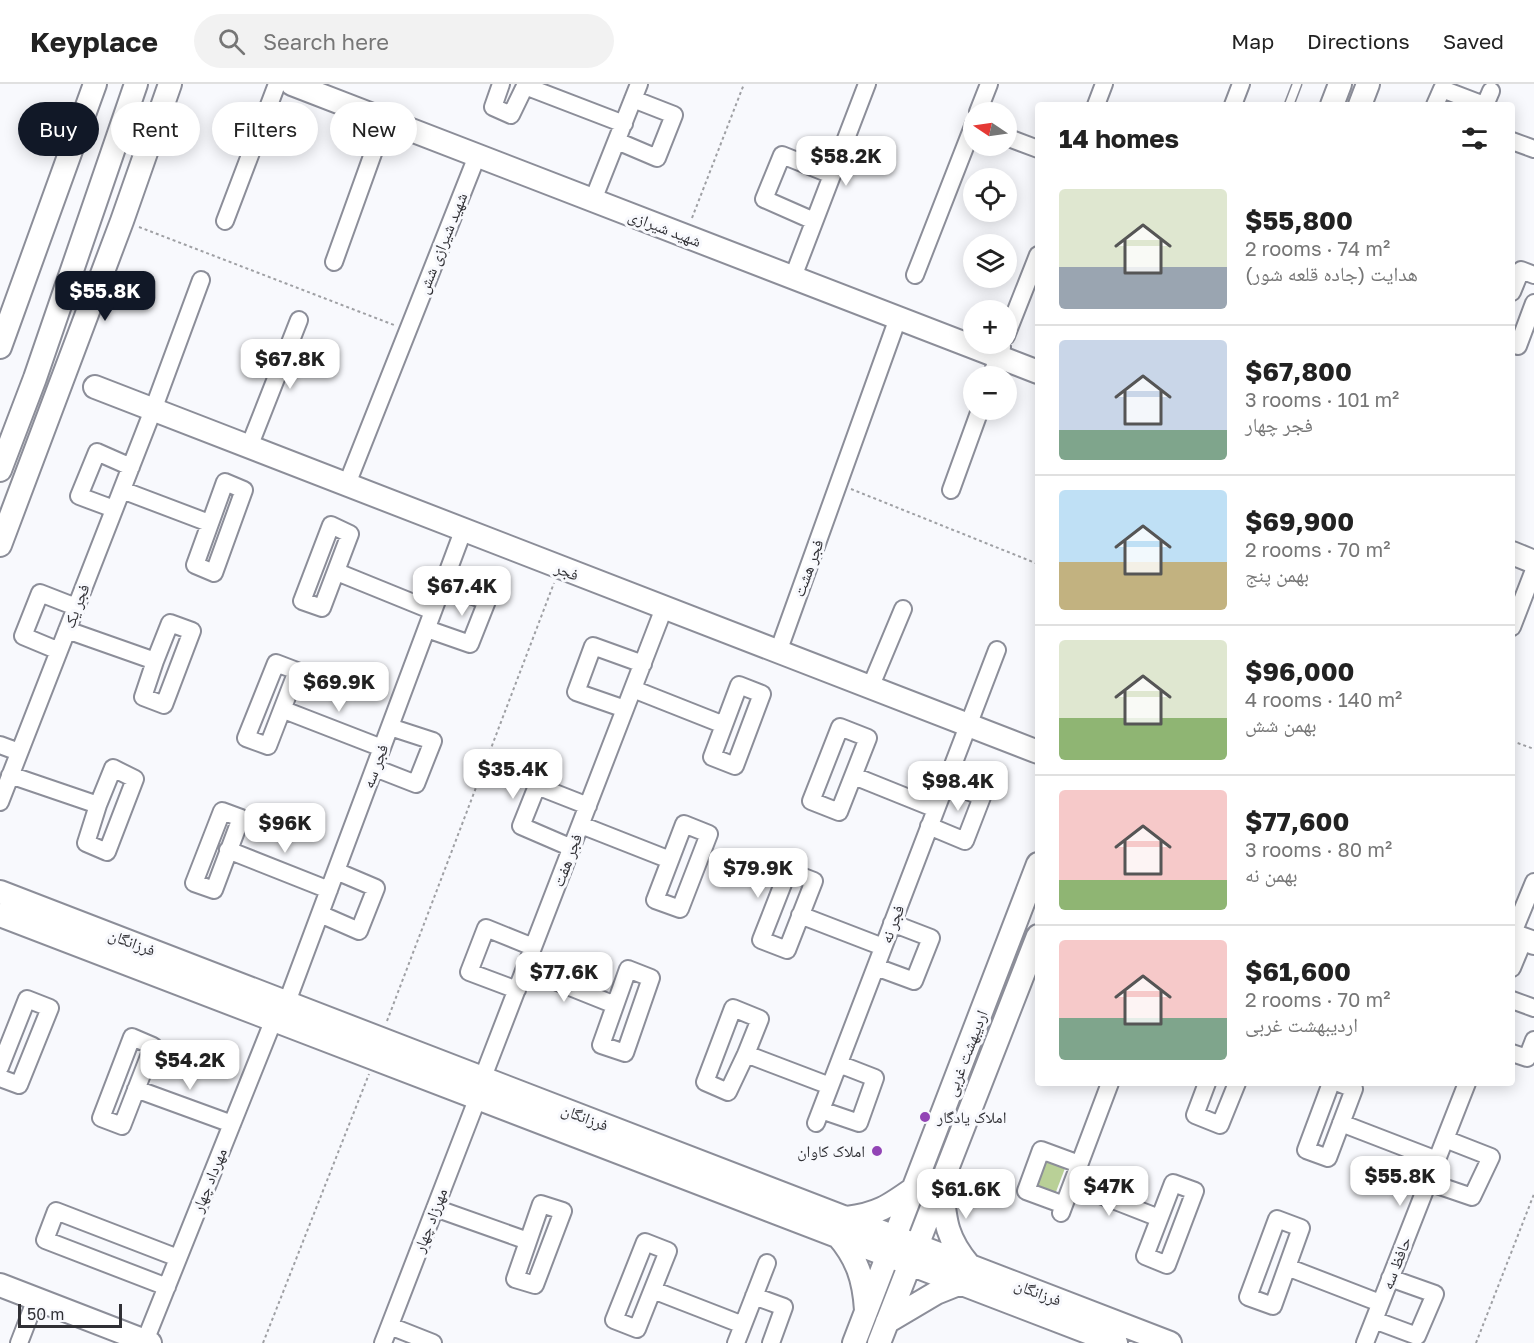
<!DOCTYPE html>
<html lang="en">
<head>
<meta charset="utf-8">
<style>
	:root { --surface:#fff; --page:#f2f2f2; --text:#222; --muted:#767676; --line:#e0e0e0; --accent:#111827 }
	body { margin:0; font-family:"Golos Text","Noto Naskh Arabic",sans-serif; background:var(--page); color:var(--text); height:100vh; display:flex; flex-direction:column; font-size:22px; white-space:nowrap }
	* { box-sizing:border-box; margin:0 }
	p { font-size:20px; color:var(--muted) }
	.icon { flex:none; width:33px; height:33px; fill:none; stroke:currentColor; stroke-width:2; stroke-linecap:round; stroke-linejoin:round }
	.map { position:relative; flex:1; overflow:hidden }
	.details { position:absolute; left:1035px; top:18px; width:480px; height:984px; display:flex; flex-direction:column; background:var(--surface); border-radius:6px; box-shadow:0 3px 15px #0003 }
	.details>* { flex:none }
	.banner { position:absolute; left:18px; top:18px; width:570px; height:54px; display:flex; gap:12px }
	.needle { width:39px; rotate:283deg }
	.controls { position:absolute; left:963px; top:18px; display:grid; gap:12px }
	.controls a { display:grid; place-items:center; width:54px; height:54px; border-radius:50%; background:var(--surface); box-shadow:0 3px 15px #0003; font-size:30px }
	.scale { position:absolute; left:18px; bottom:15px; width:104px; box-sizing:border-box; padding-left:6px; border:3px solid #303035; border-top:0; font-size:16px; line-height:21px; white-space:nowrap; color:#303035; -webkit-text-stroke:4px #f8f9fd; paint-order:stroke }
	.price { position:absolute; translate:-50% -51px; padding:0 14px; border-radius:12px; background:#fff; color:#222; font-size:20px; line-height:39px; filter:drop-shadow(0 2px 3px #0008) }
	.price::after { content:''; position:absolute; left:50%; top:36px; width:18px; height:14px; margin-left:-9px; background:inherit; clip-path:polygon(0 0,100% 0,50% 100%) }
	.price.selected { background:var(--accent); color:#fff }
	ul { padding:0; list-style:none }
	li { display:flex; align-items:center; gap:18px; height:150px; padding:0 24px }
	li+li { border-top:2px solid var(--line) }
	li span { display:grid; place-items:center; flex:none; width:168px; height:120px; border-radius:6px; color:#555 }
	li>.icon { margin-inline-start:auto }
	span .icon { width:72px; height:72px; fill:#fffc; stroke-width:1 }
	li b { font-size:26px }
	h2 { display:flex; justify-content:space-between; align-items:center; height:72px; padding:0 24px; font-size:26px }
	.pill { padding:0 21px; border-radius:27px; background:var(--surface); box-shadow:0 3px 15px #0003; font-size:21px; line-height:54px }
	.pill.selected { background:var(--accent); color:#fff }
	header { display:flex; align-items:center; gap:36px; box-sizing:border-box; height:84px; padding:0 30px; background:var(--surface); border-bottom:2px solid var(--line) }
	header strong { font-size:28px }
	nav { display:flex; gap:33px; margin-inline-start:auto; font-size:21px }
	.search { width:420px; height:54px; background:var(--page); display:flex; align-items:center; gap:15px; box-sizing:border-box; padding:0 21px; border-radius:33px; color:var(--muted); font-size:22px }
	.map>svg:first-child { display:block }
	.green { fill:#b9d097 }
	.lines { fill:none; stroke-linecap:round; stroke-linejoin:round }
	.lane-casing { stroke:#8c8e99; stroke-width:11 }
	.street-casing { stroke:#8c8e99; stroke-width:20 }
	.secondary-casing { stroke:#8c8e99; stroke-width:26 }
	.path { stroke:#9fa0a4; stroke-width:2; stroke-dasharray:3 3; stroke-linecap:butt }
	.lane { stroke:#fff; stroke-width:8 }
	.street { stroke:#fff; stroke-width:16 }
	.secondary { stroke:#fff; stroke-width:22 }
	.poi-dot { fill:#9244b5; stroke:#f8f9fd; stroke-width:2 }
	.labels { text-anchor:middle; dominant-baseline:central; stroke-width:6; stroke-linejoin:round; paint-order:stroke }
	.street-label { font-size:16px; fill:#303035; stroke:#f8f9fd }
	.poi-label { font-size:16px; fill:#303035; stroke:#f8f9fd; text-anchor:start }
</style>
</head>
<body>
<header>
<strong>Keyplace</strong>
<div class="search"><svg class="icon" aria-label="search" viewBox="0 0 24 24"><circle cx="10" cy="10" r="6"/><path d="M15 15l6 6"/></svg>Search here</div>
<nav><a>Map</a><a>Directions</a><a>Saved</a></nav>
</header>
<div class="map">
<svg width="1534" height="1259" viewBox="0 0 1534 1259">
	<rect width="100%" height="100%" fill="#f8f9fd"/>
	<path class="green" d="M 1046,1071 L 1067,1079 L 1054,1113 L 1034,1105 Z"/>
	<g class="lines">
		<g class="lane-casing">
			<path id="lane" d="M 1289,21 L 1297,0"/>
		</g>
		<g class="street-casing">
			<path id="street" d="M 501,0 L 493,23 L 511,31 L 526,0
				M 525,2 L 624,40
				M 1096,21 L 1104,0
				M 1233,21 L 1241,0
				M 1435,21 L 1442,5 L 1484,21
				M 1485,21 L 1491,7
				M 978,28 L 989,0
				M 1006,53 L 1038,65
				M 617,57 L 657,74 L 674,31 L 633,15
				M 1512,57 L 1534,65
				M 593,116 L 639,0
				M 225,137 L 277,0
				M 814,137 L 764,115 L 782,71 L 832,91
				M 334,178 L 385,36
				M 915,191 L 974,40
				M 793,193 L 867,0
				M 1512,208 L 1521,186 L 1534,191
				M 1006,252 L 1038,171
				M 1512,260 L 1518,262 L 1534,219
				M 991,292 L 1002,263
				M 249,363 L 299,236
				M 225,398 L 244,406 L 214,489 L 195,481 Z
				M 347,400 L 477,72
				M 122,406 L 209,439
				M 951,406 L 980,326
				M 114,425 L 79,412 L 97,368 L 131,383
				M 331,441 L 350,450 L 322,524 L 302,517 Z
				M 337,488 L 433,527
				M 170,539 L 192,547 L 164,621 L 143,613 L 155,577 Z
				M 1512,543 L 1534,486
				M 427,545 L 470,560 L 487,517 L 443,501
				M 67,546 L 155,577
				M 59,567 L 23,552 L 40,509 L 76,523
				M 778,568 L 898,234
				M 276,579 L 297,587 L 268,662 L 246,654 Z
				M 739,601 L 762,610 L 735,682 L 712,673 Z
				M 870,604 L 903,525
				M 633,605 L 724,641
				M 625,625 L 576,608 L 593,562 L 643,580
				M 284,626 L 382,664
				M 840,643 L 868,654 L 839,728 L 811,717 Z
				M 0,661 L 19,668
				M 113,684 L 135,695 L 107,768 L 86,759 L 98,721 Z
				M 375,684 L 416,700 L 433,657 L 390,643
				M 10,691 L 98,721
				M 854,692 L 936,725
				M 0,718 L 153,326 L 201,196
				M 222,727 L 241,734 L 214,806 L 194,799 Z
				M 684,740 L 709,750 L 680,825 L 655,816 Z
				M 581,741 L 670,776
				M 929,742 L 965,757 L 982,713 L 946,698
				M 572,764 L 521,742 L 537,702 L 588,722
				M 228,766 L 329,806
				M 788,787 L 814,797 L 787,866 L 761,856 Z
				M 320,830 L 359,847 L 376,804 L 336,787
				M 800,831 L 883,863
				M 1512,851 L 1534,798
				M 876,883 L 914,897 L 931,854 L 892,839
				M 1512,884 L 1524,855
				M 525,885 L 615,921
				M 628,885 L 651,894 L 625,969 L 601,961 Z
				M 517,906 L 469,888 L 486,844 L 533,863
				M 1512,916 L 1534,924
				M 287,918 L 463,447
				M 733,924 L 760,935 L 746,970 L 728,1008 L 705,998 Z
				M 132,953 L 153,962 L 122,1042 L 101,1034 Z
				M 1512,969 L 1527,974 L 1534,956
				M 746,970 L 830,1002
				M 0,983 L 27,915 L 50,924 L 19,1001 L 0,994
				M 483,993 L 664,524
				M 1207,999 L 1195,1031 L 1220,1041 L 1237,999
				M 1331,999 L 1306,1066 L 1328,1074 L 1354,1005 L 1339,999
				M 136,1005 L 232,1040
				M 821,1026 L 859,1039 L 875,994 L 839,980
				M 816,1039 L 997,566
				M 1341,1039 L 1437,1076
				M 1428,1098 L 1472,1113 L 1491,1073 L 1445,1055
				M 1173,1099 L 1195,1107 L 1167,1181 L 1145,1172 Z
				M 1072,1100 L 1159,1134
				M 541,1120 L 563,1127 L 535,1201 L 515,1195 Z
				M 1064,1121 L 1026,1107 L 1041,1066 L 1079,1080
				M 435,1124 L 528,1157
				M 1061,1129 L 1110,999
				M 1277,1135 L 1301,1144 L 1273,1222 L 1248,1213 Z
				M 645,1158 L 668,1167 L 637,1245 L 614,1236 Z
				M 1287,1183 L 1380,1219
				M 167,1203 L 45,1156 L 56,1127 L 178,1174
				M 653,1206 L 743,1241
				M 754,1212 L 784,1223 L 771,1259
				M 1374,1236 L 1417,1252 L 1435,1210 L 1390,1194
				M 390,1242 L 433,1259
				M 145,1257 L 274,935
				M 19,1259 L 36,1215
				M 383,1259 L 478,1013
				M 736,1259 L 767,1179
				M 1365,1259 L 1467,999"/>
		</g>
		<g class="secondary-casing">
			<path id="secondary" d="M 292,0 L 1038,288
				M 1332,21 L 1340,0
				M 1360,21 L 1368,0
				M 0,263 L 95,0
				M 95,303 L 1038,668
				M 0,386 L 35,294 L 136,0
				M 0,461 L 122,137 L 170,0
				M 1512,469 L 1534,478
				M 0,808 L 1170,1259
				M 0,831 L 1116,1259
				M 1512,851 L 1534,859
				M 942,1105 C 945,1138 947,1155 969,1181
				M 847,1134 C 878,1130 889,1122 913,1105
				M 837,1151 C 857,1174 864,1195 866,1226
				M 0,1201 L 150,1259
				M 887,1238 L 936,1209 L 961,1199
				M 854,1259 L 1038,780
				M 879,1259 L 1038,852"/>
		</g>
		<path class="path" d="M 692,134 L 744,0
			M 139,143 L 394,241
			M 851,405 L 1038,480
			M 1512,657 L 1534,665
			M 387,937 L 554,499
			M 263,1259 L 369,990
			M 1476,1259 L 1534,1110"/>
		<use href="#lane" class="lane"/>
		<use href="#street" class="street"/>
		<use href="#secondary" class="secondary"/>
	</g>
	<g class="poi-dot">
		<circle cx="925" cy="1033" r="6"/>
		<circle cx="877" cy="1067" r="6"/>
	</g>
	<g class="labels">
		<g class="street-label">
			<text transform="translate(665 144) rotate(21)">شهید شیرازی</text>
			<text transform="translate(442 159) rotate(-68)">شهید شیرازی شش</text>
			<text transform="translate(808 484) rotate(-70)">فجر هشت</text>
			<text transform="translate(567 487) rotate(21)">فجر</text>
			<text transform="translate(76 522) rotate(-69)">فجر یک</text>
			<text transform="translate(375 682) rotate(-69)">فجر سه</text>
			<text transform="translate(567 776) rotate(-69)">فجر هفت</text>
			<text transform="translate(892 840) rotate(-69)">فجر نه</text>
			<text transform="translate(132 858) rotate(21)">فرزانگان</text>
			<text transform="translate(966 969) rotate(-69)">اردیبهشت غربی</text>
			<text transform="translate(585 1033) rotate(21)">فرزانگان</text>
			<text transform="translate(209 1096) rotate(-68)">مهرداد چهار</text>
			<text transform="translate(430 1136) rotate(-69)">مهرزاد چهار</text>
			<text transform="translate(1396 1179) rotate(-69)">حافظ سه</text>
			<text transform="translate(1038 1208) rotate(21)">فرزانگان</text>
		</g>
		<g class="poi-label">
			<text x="937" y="1033">املاک یادگار</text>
			<text x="865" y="1067" text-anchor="end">املاک کاوان</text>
		</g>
	</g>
</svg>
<div class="controls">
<a><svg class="needle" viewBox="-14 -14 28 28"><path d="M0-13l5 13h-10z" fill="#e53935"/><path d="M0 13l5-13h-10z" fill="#767676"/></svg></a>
<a><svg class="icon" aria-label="locate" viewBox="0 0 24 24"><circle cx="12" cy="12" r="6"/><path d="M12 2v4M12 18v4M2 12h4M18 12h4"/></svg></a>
<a><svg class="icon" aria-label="layers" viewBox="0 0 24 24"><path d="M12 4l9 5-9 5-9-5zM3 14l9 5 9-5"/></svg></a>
<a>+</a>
<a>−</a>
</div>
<div class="scale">50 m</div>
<b class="price" style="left:846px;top:103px">$58.2K</b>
<b class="price selected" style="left:105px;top:238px">$55.8K</b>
<b class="price" style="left:290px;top:306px">$67.8K</b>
<b class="price" style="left:462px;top:533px">$67.4K</b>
<b class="price" style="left:339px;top:629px">$69.9K</b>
<b class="price" style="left:513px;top:716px">$35.4K</b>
<b class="price" style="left:958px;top:728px">$98.4K</b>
<b class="price" style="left:285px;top:770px">$96K</b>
<b class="price" style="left:758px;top:815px">$79.9K</b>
<b class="price" style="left:564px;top:919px">$77.6K</b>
<b class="price" style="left:190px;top:1007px">$54.2K</b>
<b class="price" style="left:1400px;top:1123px">$55.8K</b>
<b class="price" style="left:1109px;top:1133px">$47K</b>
<b class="price" style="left:966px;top:1136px">$61.6K</b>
<div class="banner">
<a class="pill selected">Buy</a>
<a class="pill">Rent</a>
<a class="pill">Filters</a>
<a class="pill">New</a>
</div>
<section class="details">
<h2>14 homes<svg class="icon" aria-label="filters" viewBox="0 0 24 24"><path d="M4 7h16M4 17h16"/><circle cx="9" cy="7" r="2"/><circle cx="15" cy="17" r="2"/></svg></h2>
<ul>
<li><span style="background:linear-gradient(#dfe7d0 65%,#9aa5b1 0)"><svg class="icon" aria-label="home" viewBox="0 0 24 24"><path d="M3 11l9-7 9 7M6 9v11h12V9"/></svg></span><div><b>$55,800</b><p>2 rooms · 74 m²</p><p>هدایت (جاده قلعه شور)</p></div></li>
<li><span style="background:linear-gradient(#c9d6e8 75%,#7fa58c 0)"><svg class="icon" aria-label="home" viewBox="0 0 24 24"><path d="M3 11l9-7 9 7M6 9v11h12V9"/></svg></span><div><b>$67,800</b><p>3 rooms · 101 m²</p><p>فجر چهار</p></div></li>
<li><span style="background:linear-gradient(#bfe0f5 60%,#c2b280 0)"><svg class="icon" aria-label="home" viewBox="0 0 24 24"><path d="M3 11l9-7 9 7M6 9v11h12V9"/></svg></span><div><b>$69,900</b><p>2 rooms · 70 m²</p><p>بهمن پنج</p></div></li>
<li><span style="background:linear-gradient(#dfe7d0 65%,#8fb573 0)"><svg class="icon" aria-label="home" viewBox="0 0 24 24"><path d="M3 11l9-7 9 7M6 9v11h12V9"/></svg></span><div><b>$96,000</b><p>4 rooms · 140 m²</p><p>بهمن شش</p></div></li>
<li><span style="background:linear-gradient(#f6c9c9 75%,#8fb573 0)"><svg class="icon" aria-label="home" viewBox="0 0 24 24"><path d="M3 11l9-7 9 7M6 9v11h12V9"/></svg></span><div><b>$77,600</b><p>3 rooms · 80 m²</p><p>بهمن نه</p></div></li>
<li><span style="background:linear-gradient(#f6c9c9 65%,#7fa58c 0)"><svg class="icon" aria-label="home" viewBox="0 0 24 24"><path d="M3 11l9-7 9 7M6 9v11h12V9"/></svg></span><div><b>$61,600</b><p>2 rooms · 70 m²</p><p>اردیبهشت غربی</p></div></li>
</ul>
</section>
</div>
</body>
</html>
